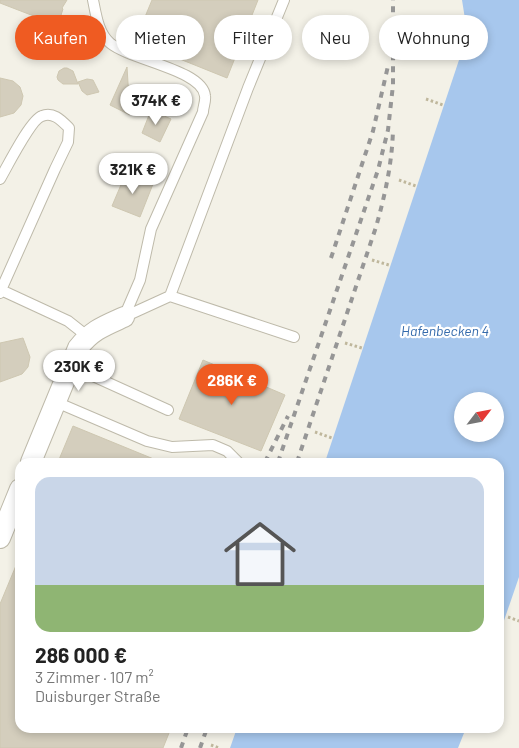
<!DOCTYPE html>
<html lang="de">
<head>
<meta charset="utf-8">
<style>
	:root { --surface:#fff; --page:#f2f2f2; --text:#222; --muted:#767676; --accent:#ef5b22 }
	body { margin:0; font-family:Barlow,sans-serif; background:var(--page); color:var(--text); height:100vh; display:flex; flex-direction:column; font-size:19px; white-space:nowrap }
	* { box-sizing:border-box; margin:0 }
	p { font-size:16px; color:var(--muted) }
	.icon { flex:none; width:28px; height:28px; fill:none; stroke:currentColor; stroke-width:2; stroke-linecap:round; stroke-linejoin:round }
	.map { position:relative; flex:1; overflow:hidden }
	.panel { position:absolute; left:15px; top:458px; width:489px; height:275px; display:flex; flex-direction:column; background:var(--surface); border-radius:15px; box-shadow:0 2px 8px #0003 }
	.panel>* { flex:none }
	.top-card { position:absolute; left:15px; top:15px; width:490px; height:45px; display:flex; gap:10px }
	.needle { width:32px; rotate:58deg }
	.buttons { position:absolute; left:454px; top:392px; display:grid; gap:10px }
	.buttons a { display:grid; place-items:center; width:50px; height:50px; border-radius:50%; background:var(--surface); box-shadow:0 2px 8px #0003; font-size:25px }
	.price { position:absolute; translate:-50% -42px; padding:0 11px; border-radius:18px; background:#fff; color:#222; font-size:16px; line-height:32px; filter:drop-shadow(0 1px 2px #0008) }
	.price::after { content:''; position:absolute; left:50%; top:30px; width:15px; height:11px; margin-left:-8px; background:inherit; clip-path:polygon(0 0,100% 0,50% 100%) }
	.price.on { background:var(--accent); color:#fff }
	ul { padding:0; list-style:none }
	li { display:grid; align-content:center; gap:10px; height:265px; padding:0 20px }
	li span { display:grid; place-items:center; height:155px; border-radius:15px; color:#555 }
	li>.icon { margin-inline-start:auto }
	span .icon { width:90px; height:90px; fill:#fffc; stroke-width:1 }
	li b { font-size:21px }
	.tag { padding:0 18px; border-radius:22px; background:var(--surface); box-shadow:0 2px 8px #0003; font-size:18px; line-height:45px }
	.tag.on { background:var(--accent); color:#fff }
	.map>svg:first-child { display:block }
	.water { fill:#a7c7ed; fill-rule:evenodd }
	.building { fill:#d4cebd; stroke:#cec7b1 }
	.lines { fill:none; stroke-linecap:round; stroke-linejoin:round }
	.lane-casing { stroke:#bebaaa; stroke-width:12 }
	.street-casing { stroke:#bebaaa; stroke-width:22 }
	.path { stroke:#bfb79c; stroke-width:3; stroke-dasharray:2.5 2.5; stroke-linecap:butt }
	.lane { stroke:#fff; stroke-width:10 }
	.street { stroke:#fff; stroke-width:20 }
	.rail { stroke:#969696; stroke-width:4; stroke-dasharray:6 6; stroke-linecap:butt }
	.labels { text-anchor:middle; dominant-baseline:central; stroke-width:4.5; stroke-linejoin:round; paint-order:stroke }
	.water-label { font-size:14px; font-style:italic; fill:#356bac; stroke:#fff }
</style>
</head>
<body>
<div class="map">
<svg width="519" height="748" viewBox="0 0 519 748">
	<rect width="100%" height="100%" fill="#f3f1e7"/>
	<path class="water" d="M 462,0 L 519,0 L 519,577 L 499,635 L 499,462 L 325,462 L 463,48 L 465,19 ZM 495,401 L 495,434 L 462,434 L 462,401 Z
		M 237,728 L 466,728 L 458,748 L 230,748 Z"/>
	<path class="building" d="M 0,0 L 67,0 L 62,8 L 63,9 L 61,15 L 77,21 L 69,40 L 54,34 L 60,17 L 57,25 L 0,3 Z
		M 152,0 L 258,0 L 227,78 L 135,41 Z
		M 127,67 L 130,115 L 110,105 Z
		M 64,68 L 67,68 L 73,71 L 78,84 L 63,84 L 58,80 L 57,77 L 59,71 Z
		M 0,78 L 13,81 L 20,87 L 23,96 L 21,105 L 14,113 L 0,117 Z
		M 87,79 L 93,80 L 99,92 L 87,95 L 82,91 L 78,82 Z
		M 151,110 L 171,119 L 160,142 L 142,133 Z
		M 126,173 L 153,184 L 140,217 L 112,206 Z
		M 23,338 L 30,357 L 28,367 L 22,374 L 0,382 L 0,343 Z
		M 203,360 L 285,395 L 261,451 L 179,419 Z
		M 73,426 L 161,462 L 58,462 Z
		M 20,556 L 20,728 L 171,728 L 163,748 L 0,748 L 0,604 Z"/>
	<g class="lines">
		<g class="lane-casing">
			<path id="lane" d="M 93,0 C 96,14 98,33 110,43 C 130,60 203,70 205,96 C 206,101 203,107 203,112 L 151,229 L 140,280 L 124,317
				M 0,179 C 7,167 31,119 42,116 C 53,111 62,121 69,128 L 68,142 L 55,169 L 1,290
				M 0,293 L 1,290 L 68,321 L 87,336
				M 170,296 L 294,337
				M 124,317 L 170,296 L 248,88 L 284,0
				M 71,366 L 168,410
				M 56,402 L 147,441 L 172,447 L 213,445 L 227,451 L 238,462"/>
		</g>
		<g class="street-casing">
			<path id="street" d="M 31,462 L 78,348 C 92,330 104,326 124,317
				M 0,538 L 20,489"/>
		</g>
		<path class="path" d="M 426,99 L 443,105
			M 399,180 L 416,186
			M 372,260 L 389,265
			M 345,343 L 362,348
			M 315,432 L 332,438
			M 508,617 L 519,621
			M 481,728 L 488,730
			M 211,745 L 219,748"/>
		<use href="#lane" class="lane"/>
		<use href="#street" class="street"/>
		<path class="rail" d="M 331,258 L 373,131 L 388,66
			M 265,462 L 288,416
			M 278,462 L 378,170 L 388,130 L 393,85 L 393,0
			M 297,462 L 376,227 C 385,195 392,164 393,130
			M 181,748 L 188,728
			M 200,748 L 207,728"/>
	</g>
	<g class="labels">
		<g class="water-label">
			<text x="445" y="330">Hafenbecken 4</text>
		</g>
	</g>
</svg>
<div class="buttons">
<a><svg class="needle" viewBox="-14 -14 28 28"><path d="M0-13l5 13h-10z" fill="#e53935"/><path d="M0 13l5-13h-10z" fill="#767676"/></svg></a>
</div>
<b class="price" style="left:156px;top:126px">374K €</b>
<b class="price" style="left:133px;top:195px">321K €</b>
<b class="price" style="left:79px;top:392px">230K €</b>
<b class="price on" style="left:232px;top:406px">286K €</b>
<div class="top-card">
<a class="tag on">Kaufen</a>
<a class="tag">Mieten</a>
<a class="tag">Filter</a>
<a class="tag">Neu</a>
<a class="tag">Wohnung</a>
</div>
<section class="panel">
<ul>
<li><span style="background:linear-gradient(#c9d6e8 70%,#8fb573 0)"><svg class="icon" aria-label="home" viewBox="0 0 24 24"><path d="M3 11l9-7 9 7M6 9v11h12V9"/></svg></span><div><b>286 000 €</b><p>3 Zimmer · 107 m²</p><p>Duisburger Straße</p></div></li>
</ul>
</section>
</div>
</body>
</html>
